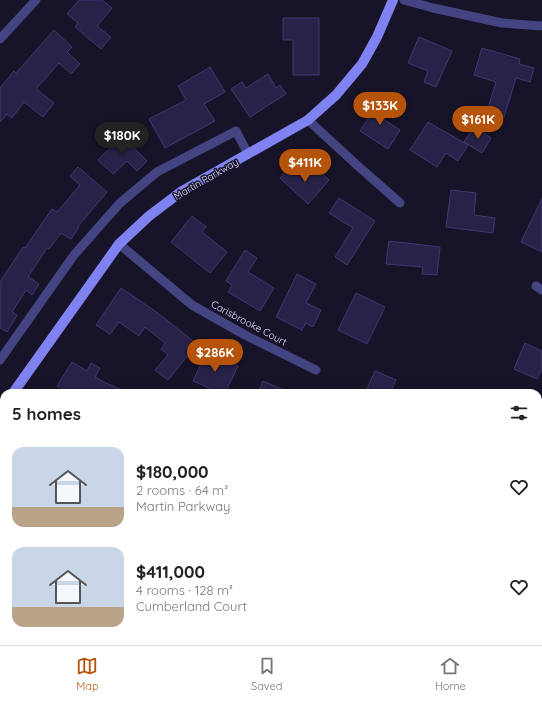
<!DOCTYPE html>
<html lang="en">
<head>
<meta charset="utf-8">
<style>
	:root { --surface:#fff; --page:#f2f2f2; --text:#202124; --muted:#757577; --line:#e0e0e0; --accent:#b45309 }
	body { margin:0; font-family:Quicksand,sans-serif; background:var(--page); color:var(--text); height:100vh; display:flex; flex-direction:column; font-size:15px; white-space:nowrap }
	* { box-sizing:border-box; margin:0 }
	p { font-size:13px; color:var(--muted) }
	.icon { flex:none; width:22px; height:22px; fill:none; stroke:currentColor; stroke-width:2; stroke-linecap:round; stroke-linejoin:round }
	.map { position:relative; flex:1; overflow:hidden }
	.sheet { position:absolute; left:0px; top:389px; width:542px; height:256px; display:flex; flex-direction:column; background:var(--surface); border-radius:12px 12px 0 0; box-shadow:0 2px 10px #0003 }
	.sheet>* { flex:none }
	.price { position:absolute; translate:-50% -34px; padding:0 9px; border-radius:14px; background:var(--accent); color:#fff; font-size:13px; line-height:26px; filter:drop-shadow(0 1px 2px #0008) }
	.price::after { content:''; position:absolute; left:50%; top:24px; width:12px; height:9px; margin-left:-6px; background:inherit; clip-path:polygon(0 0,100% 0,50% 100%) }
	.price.active { background:#222; color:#fff }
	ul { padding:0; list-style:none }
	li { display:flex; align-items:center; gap:12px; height:100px; padding:0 12px }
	li span { display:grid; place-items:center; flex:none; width:112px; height:80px; border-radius:12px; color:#555 }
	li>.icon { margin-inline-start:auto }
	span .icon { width:48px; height:48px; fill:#fffc; stroke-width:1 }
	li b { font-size:17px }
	h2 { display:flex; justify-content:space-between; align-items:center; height:48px; padding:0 12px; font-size:17px }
	.dock { display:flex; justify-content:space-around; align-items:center; height:56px; border-top:1px solid var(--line); background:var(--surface); font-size:11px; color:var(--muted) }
	.dock a { display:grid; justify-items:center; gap:2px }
	.dock .active { color:var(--accent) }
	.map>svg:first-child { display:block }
	.building { fill:#282248; stroke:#403772 }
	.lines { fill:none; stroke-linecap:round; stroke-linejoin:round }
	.street { stroke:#444483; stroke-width:9 }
	.secondary { stroke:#8182f1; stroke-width:10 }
	.labels { text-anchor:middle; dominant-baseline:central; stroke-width:3; stroke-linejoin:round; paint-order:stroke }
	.street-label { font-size:10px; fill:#e2e0fc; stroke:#171429 }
</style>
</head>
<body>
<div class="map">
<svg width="542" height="645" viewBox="0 0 542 645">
	<rect width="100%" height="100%" fill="#171429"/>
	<path class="building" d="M 79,0 L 102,0 L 112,8 L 97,26 L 111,37 L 101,49 L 75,27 L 78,23 L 67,14 Z
		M 283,18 L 319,18 L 319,75 L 293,75 L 293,40 L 283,40 Z
		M 54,30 L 72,47 L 67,52 L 80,64 L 71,74 L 59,63 L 36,89 L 54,103 L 43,117 L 24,102 L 12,118 L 7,114 L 0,122 L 0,88 L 14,71 L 16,73 Z
		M 419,37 L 452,51 L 436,87 L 424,82 L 428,71 L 408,63 Z
		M 482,48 L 520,59 L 519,64 L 534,68 L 530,82 L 516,78 L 504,117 L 487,112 L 496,82 L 474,75 Z
		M 210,67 L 225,92 L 204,104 L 215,121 L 165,148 L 149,119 L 186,100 L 178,86 Z
		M 268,74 L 276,88 L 280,85 L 286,94 L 250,117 L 231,89 L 242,82 L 246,88 Z
		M 374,99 L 389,109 L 383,119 L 400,130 L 388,149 L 360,131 L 373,112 L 368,109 Z
		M 428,122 L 468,145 L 458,161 L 446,153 L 437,167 L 410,150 Z
		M 474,127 L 491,138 L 482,153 L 464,142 Z
		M 122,136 L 147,161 L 137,171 L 127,161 L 113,174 L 98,160 Z
		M 313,166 L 329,180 L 308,204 L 280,178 L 289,167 L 297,174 L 301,169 L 306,174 Z
		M 78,167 L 107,192 L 78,226 L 79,227 L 71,239 L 61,233 L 49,249 L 47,248 L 28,277 L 39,284 L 32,295 L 26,290 L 12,312 L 17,315 L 7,332 L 0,328 L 0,282 L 23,247 L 25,248 L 52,209 L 57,212 L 80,185 L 70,176 Z
		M 451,190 L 476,193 L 474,215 L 495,218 L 493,233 L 446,227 Z
		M 339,198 L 375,221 L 347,265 L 335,257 L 353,228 L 329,213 Z
		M 542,198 L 542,252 L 521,242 Z
		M 192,216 L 206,227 L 202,232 L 227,252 L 210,273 L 171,242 Z
		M 389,241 L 440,247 L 437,275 L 422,274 L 423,267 L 386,264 Z
		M 245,250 L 257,258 L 248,272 L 274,288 L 260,311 L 228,292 L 232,285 L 226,281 Z
		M 297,274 L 316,284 L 306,303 L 321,310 L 313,327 L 306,323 L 302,330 L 276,317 Z
		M 121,288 L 155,311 L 197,344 L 168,380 L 155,370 L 168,355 L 161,349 L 165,343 L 145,327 L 139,336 L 119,322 L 110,334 L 96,325 Z
		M 356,293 L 385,307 L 367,344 L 338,330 Z
		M 525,343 L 542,351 L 542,369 L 537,379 L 514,369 Z
		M 207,351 L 238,366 L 225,393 L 209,393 L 211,389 L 193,381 Z
		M 72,362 L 87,371 L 91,363 L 100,368 L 95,377 L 106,383 L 128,393 L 69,393 L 57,386 Z
		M 375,371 L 396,380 L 390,393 L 365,393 Z
		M 263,381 L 291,393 L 258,393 Z"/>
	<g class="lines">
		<path class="street" d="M 404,0 L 433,8 L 502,23 L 542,26
			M 0,39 L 36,0
			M 308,120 L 358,166 L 400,203
			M 119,244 L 192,305 L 245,335 L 316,370
			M 536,286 L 542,290
			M 0,360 L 74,255 L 120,203 L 157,172 L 236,131 L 248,154
			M 538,501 L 542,492
			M 538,616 L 542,618
			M 200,645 L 202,641"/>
		<path class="secondary" d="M 13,393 L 119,244 L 149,216 L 182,191 L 308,120 L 336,95 L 362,64 L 377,37 L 393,0
			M 0,407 L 4,403"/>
	</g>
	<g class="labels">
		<g class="street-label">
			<text transform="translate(206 179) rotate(-30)">Martin Parkway</text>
			<text transform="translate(249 323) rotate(28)">Carisbrooke Court</text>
		</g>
	</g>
</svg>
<b class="price" style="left:380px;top:126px">$133K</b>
<b class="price" style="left:478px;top:140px">$161K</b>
<b class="price active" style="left:122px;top:156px">$180K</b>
<b class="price" style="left:305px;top:183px">$411K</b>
<b class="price" style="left:215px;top:373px">$286K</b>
<section class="sheet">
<h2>5 homes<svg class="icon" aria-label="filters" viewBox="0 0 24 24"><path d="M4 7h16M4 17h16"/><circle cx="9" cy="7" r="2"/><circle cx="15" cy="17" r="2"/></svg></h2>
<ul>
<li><span style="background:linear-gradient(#c9d6e8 75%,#b9a48a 0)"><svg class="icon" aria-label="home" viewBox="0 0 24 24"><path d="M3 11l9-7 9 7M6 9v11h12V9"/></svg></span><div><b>$180,000</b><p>2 rooms · 64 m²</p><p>Martin Parkway</p></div><svg class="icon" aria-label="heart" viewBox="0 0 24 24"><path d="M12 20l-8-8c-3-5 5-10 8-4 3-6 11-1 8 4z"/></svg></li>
<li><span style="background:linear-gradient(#c9d6e8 75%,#b9a48a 0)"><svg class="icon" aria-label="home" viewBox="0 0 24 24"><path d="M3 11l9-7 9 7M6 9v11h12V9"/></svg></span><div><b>$411,000</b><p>4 rooms · 128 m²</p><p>Cumberland Court</p></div><svg class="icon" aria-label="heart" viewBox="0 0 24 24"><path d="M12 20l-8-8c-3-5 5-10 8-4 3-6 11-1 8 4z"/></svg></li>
</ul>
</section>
</div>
<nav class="dock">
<a class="active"><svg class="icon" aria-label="map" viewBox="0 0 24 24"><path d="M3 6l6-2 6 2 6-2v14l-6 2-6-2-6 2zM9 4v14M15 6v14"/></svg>Map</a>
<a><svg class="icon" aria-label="saved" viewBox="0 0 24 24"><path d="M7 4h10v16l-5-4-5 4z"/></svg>Saved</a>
<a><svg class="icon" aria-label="home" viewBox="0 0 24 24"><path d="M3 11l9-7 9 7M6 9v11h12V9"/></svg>Home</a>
</nav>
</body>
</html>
